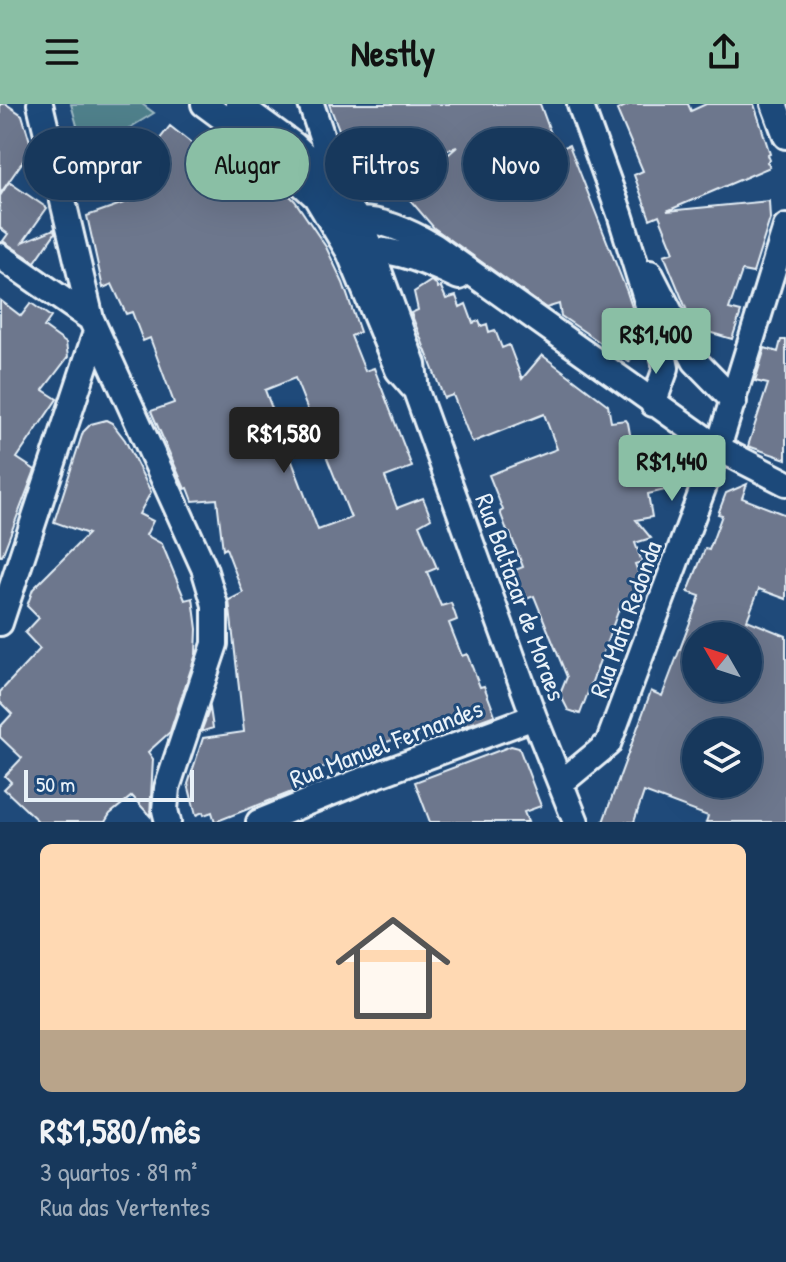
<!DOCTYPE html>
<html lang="pt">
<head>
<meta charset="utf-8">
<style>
	:root { --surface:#17385c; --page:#244365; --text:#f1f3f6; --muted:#9eacbb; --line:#365272; --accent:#8abfa5 }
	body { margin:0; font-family:"Patrick Hand",sans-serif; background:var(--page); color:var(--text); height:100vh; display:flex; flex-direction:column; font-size:30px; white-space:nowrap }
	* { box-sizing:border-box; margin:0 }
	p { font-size:26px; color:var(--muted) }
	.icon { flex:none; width:44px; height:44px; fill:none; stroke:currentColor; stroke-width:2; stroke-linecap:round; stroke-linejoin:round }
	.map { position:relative; height:718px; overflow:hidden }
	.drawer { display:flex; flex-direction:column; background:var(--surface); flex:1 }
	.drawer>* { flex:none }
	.top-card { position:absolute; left:24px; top:24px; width:738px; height:72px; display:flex; gap:16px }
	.needle { width:52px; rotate:309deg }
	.buttons { position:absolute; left:682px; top:518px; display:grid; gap:16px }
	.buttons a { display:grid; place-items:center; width:80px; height:80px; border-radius:50%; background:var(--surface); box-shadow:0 8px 32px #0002,0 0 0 2px var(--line); font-size:40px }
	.scale { position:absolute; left:24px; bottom:20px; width:170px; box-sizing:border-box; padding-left:8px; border:4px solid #e8f1f8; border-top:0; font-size:22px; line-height:28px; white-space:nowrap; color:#e8f1f8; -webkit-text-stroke:6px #1f4a7a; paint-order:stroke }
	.price { position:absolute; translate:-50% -68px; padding:0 18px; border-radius:8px; background:var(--accent); color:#111; font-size:26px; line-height:52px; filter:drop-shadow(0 2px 4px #0008) }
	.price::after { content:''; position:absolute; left:50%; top:48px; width:24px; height:18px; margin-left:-12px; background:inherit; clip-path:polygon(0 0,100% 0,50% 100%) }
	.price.on { background:#222; color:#fff }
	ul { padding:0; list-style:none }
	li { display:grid; align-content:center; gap:16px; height:424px; padding:0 40px }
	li+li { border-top:2px solid var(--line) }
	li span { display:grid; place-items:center; height:248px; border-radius:12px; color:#555 }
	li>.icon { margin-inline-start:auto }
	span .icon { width:144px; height:144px; fill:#fffc; stroke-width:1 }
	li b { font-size:34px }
	.chip { padding:0 28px; border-radius:36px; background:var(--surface); box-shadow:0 8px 32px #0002,0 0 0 2px var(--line); font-size:28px; line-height:72px }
	.chip.on { background:var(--accent); color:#111 }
	header { display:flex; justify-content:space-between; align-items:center; height:104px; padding:0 40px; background:var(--accent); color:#111; font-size:36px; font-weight:700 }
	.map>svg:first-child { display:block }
	.green { fill:#4f808b; stroke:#9cb8c2; stroke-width:2 }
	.building { fill:#6d778d; stroke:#e8f1f8; stroke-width:2; fill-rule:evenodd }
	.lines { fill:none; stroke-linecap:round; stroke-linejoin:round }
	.minor-casing { stroke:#e8f1f8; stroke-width:30 }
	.minor { stroke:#1f4a7a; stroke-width:24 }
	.labels { text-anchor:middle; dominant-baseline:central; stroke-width:6; stroke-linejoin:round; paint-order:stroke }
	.street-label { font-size:26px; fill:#e8f1f8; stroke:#1f4a7a }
</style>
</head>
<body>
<header><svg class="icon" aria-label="menu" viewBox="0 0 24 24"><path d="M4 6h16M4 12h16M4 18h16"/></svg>Nestly<svg class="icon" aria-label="share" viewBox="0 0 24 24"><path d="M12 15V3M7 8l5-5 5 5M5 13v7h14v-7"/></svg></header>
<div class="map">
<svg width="786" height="718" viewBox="0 0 786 718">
	<rect width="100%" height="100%" fill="#1f4a7a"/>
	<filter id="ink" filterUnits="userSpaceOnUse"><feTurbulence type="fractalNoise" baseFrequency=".0125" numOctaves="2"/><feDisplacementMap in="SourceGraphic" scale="16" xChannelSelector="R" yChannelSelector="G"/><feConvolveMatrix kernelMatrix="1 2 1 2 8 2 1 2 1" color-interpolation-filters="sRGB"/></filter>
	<g filter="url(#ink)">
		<path class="green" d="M 71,0 L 142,0 L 154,9 L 93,46 L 86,54 Z"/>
		<path class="building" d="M 0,0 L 6,0 L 22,11 L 32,44 L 0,90 Z
			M 329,0 L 540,0 L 557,46 L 569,41 L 627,188 L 645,243 L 637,245 L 629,258 L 561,212 L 559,200 L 546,204 L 434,124 L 405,90 L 410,84 L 457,43 L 361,73 L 351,42 L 346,43 Z
			M 630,0 L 688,0 L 691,7 L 706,0 L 754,0 L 770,50 L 768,51 L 770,56 L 767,58 L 770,63 L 667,107 L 769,97 L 770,115 L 753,169 L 742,167 L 729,205 L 741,208 L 732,235 L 708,228 L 709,226 L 694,221 L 692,219 L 664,151 L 674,148 L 659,111 L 650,115 L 634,71 L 643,67 L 617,6 Z
			M 170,22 L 213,56 L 223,39 L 262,64 L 295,97 L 326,143 L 343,179 L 360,228 L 351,232 L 365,267 L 374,264 L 412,363 L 385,373 L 397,404 L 423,394 L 431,414 L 419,421 L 437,464 L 427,468 L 441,502 L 451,499 L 457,516 L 449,519 L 462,552 L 467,550 L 480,583 L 484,582 L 495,611 L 462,623 L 459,616 L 399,639 L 397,634 L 303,672 L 307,682 L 215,718 L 212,708 L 204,711 L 203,708 L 196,711 L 188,680 L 203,634 L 244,628 L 229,496 L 243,489 L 226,444 L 223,446 L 217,395 L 193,397 L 188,384 L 185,385 L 151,307 L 174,299 L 150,234 L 143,237 L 132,208 L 126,210 L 112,180 L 103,184 L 87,112 L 138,94 L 129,80 L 134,76 L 131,72 ZM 295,274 L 351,414 L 318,426 L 265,286 Z
			M 9,78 L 47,104 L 23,138 L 54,125 L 55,129 L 35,158 L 3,137 L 8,130 L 0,124 L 0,92 Z
			M 431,177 L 435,179 L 438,184 L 441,183 L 446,195 L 456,192 L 460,203 L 466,200 L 473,219 L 479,217 L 481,222 L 487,220 L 489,228 L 495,226 L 502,244 L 509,241 L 522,275 L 542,251 L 608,301 L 611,318 L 626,316 L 628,319 L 633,346 L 663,341 L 676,356 L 684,355 L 685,366 L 678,383 L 648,390 L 652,413 L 636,416 L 651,434 L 635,439 L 642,458 L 635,460 L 642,478 L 637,492 L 622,497 L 580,610 L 568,606 L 560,590 L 567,573 L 534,492 L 521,497 L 510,468 L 523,463 L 510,429 L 508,429 L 500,408 L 503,406 L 489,371 L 557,345 L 544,310 L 473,338 L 471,336 L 453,291 L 444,294 L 411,209 L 418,206 L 414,188 Z
			M 0,196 L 21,212 L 31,199 L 51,213 L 44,223 L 66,239 L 68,253 L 43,286 L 57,295 L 17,354 L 35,366 L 2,452 L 0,452 Z
			M 781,236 L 786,236 L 786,355 L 748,342 L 768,280 L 755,277 L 765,244 L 778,248 Z
			M 106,316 L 112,319 L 125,336 L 151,388 L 139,410 L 153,417 L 146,431 L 162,440 L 185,496 L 193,494 L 197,525 L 196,550 L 170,628 L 148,648 L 153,655 L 150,712 L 132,692 L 110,710 L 105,718 L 39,718 L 4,685 L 11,678 L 5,672 L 22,654 L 0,633 L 0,623 L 12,610 L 0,598 L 0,588 L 40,545 L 25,529 L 39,514 L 27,502 L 33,485 L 88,430 L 54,418 L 83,328 L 91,320 Z
			M 747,380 L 742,394 L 786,411 L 786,495 L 759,485 L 747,516 L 786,532 L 786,718 L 706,718 L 708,712 L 644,688 L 634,718 L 603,718 L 651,587 L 662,592 L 700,492 L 688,488 L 705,445 L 709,446 L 722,411 L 718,410 L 726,389 ZM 696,532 L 748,532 L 748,584 L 696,584 ZM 696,628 L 748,628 L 748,680 L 696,680 Z
			M 210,604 L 213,624 L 201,628 Z
			M 511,642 L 519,644 L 541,702 L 524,708 L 528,718 L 430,718 L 415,678 Z"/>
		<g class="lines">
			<g class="minor-casing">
				<path id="minor" d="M 40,0 L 91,215 L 204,464 L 215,501 L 215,540 L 167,684 L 165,706 L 168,718
					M 204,0 L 257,39 L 316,93 L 349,148 L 398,266 L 412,282
					M 238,0 L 294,41 L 312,58 L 331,78 L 358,116 L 371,145 L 413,260 L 416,287 L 534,613 L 576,718
					M 311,0 L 332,63 L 333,74 L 329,80
					M 580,0 L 620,110 L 663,250 L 666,264 L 653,300
					M 774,0 L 786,32
					M 335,124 C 343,121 352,116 360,116 C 385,116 412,129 434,142 L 718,344 L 786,379
					M 360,146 C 394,143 429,159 459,173
					M 0,152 L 91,215
					M 650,169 L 695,257 L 734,297
					M 0,519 L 96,228
					M 561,679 L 608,640 L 718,344 L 786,123
					M 259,718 L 355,679 L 534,613"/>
			</g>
			<use href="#minor" class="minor"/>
		</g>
	</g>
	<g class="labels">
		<g class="street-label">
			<text transform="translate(521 493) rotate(70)">Rua Baltazar de Moraes</text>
			<text transform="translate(625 515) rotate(-70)">Rua Mata Redonda</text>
			<text transform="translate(386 639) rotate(-21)">Rua Manuel Fernandes</text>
		</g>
	</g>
</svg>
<div class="buttons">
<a><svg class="needle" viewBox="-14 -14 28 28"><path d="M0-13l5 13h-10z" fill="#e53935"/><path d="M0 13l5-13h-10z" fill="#9eacbb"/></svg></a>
<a><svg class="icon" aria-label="layers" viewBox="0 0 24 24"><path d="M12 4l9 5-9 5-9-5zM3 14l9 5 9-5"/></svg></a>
</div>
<div class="scale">50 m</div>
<b class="price" style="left:656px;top:272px">R$1,400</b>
<b class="price on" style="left:284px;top:371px">R$1,580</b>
<b class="price" style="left:672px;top:399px">R$1,440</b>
<div class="top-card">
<a class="chip">Comprar</a>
<a class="chip on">Alugar</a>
<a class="chip">Filtros</a>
<a class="chip">Novo</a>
</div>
</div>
<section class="drawer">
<ul>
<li><span style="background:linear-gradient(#ffd9b3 75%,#b9a48a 0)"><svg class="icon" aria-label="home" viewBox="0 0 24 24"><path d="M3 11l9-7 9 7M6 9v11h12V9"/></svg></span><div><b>R$1,580/mês</b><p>3 quartos · 89 m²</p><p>Rua das Vertentes</p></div></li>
</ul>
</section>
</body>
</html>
